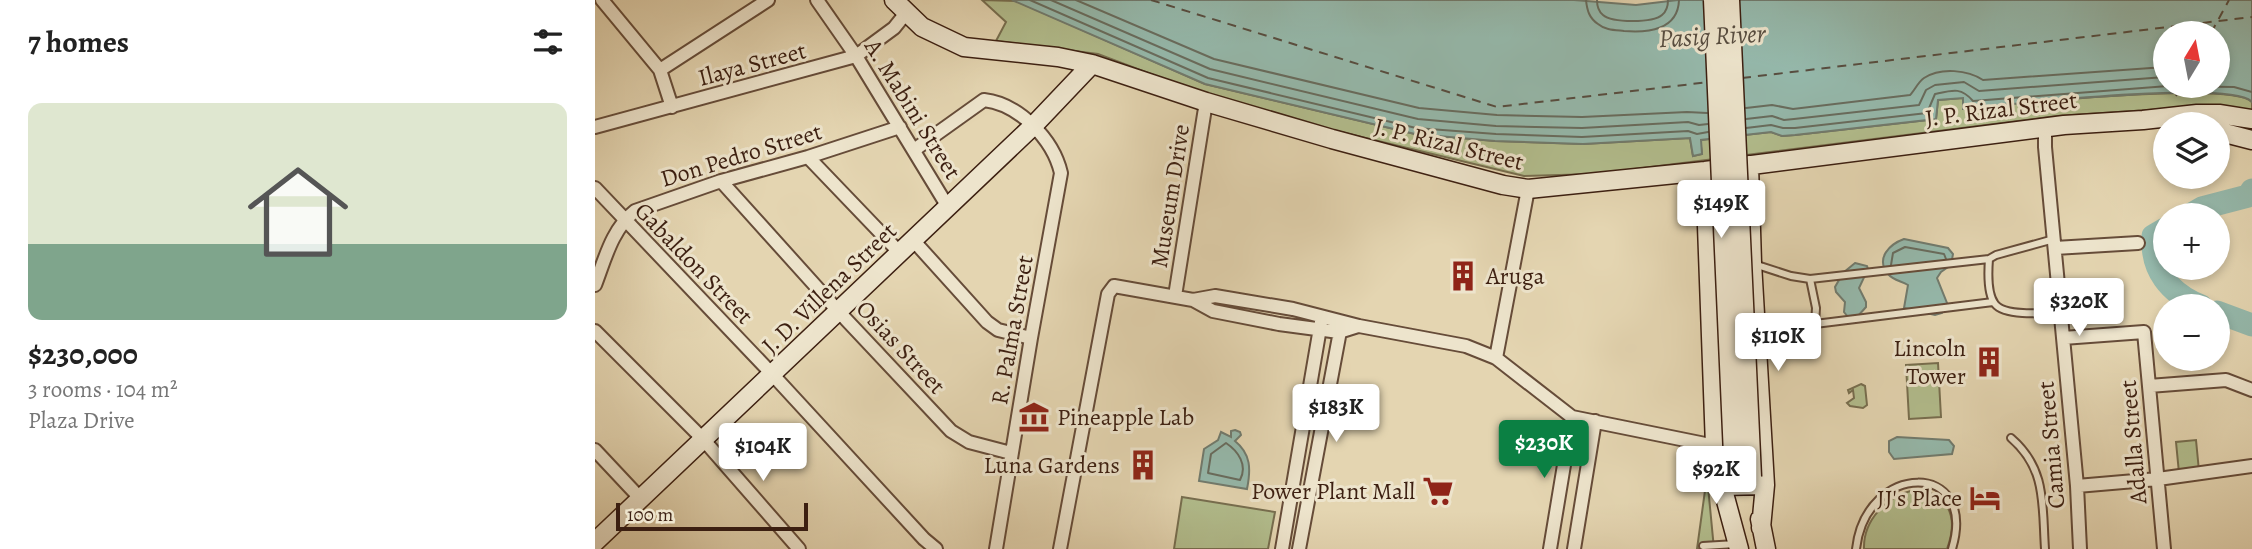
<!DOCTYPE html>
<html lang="en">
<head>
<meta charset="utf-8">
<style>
	:root { --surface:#fff; --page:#f2f2f2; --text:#222; --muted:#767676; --line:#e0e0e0; --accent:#0b8043 }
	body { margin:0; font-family:Alegreya,serif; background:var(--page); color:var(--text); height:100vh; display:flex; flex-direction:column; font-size:26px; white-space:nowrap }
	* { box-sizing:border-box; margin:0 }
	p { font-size:23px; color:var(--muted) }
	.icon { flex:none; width:38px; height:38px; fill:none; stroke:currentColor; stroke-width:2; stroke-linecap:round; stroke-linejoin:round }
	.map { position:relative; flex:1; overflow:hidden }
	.details { display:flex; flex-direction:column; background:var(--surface); width:595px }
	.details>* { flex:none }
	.needle { width:46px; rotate:10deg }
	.controls { position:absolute; left:1558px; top:21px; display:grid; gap:14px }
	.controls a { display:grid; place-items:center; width:77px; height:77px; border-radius:50%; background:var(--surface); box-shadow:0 4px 10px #0003; font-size:35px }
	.scale { position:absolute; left:21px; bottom:18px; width:192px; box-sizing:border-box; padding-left:7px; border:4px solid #3c1f11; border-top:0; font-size:19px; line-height:24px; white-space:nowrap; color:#3c1f11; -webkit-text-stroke:5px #ede4cc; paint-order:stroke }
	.price { position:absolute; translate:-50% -60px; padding:0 16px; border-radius:7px; background:#fff; color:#222; font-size:23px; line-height:46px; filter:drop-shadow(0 2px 4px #0008) }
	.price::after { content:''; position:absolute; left:50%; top:42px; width:21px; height:16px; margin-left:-10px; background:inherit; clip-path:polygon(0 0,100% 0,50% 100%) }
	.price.on { background:var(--accent); color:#fff }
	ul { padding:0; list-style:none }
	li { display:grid; align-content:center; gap:14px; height:371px; padding:0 28px }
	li+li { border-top:2px solid var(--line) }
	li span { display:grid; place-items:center; height:217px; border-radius:14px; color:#555 }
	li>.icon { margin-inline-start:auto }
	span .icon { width:126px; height:126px; fill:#fffc; stroke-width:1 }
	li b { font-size:30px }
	h2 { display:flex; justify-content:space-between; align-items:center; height:84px; padding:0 28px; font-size:30px }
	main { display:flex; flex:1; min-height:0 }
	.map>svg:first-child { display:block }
	.green { fill:#b2bd8d; stroke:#776e4f; stroke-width:2 }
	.water { fill:#95b9ac; stroke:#717b6e; stroke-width:2; fill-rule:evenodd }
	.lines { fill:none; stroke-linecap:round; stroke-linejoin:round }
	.shore { stroke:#686c5e; stroke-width:2 }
	.river { stroke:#95b9ac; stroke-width:23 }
	.ferry { stroke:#574d40; stroke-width:2; stroke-dasharray:9 7; stroke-linecap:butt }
	.lane-casing { stroke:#664c39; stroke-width:10 }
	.street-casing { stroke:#664c39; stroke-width:16 }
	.secondary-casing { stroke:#3c1f11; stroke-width:21 }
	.lane { stroke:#ede4cc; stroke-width:6 }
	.street { stroke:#ede4cc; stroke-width:12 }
	.secondary { stroke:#ede4cc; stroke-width:18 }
	.secondary-bridge-casing { stroke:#3c1f11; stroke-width:21; stroke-linecap:butt }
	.secondary-bridge { stroke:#ede4cc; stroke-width:18 }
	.labels { text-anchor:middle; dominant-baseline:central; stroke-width:6; stroke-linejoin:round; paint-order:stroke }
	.street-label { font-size:24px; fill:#3c1f11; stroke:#ede4cc }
	.poi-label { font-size:24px; fill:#3c1f11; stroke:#ede4cc; text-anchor:end }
	.water-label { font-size:26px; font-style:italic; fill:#574d40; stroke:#ede4cc }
</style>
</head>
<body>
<main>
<section class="details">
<h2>7 homes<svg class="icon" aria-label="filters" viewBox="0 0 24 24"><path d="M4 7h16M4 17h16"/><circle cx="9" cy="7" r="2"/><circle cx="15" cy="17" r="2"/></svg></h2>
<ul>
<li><span style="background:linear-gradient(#dfe7d0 65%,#7fa58c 0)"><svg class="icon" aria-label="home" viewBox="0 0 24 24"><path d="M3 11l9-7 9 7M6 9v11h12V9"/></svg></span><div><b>$230,000</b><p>3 rooms · 104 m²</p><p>Plaza Drive</p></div></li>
</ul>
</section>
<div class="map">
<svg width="1657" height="549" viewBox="0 0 1657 549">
	<rect width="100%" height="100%" fill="#e4d5b1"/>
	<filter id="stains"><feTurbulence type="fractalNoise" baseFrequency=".00286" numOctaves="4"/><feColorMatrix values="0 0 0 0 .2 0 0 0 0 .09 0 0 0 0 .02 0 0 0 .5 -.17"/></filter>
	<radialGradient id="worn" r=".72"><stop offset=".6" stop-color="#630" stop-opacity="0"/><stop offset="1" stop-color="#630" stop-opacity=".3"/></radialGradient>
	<path class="green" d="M 387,0 L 421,1 L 610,84 L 820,134 L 900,141 L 988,144 L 1095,138 L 1098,156 L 1107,154 L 1105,140 L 1176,132 L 1187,136 L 1200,135 L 1341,119 L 1343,100 L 1368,98 L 1368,108 C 1408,105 1638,80 1657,102 L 1657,111 L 1584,108 L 1462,116 L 1000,174 L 929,176 L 704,122 L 614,96 L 503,54 L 401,41 L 411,22 Z
		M 1343,363 L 1346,417 L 1314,419 L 1311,365 Z
		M 1266,384 L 1270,386 L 1272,405 L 1268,408 L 1255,406 L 1252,403 L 1259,398 L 1258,390 L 1254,393 L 1253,390 Z
		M 1601,440 L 1604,471 L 1584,473 L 1581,442 Z
		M 1112,476 L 1119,549 L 1102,549 Z
		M 1319,490 C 1354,492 1364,517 1352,549 L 1269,549 C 1268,520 1292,496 1319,490 Z
		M 587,497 L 680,512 L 673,549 L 579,549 Z"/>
	<path class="water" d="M 417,0 L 979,0 L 1041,5 L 1083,0 L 1657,0 L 1657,102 C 1637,79 1409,105 1368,109 L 1368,98 L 1343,100 L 1341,119 L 1200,135 L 1187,136 L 1176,132 L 1106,140 L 1107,154 L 1098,156 L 1095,138 L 988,144 L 900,141 L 820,134 L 610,84 ZM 1570,33 L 1622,33 L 1622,86 L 1570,86 Z
		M 1309,239 L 1353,248 L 1358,254 L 1356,265 L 1346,272 L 1342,278 L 1352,303 L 1347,313 L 1340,315 L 1309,308 L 1313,285 C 1306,281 1298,280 1293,274 C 1280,258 1295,244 1309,239 Z
		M 1260,263 L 1272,266 L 1273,269 L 1264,288 L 1271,302 L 1271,307 L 1263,316 L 1253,317 L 1249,312 L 1250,302 L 1241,292 L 1240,287 L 1248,273 Z
		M 640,430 L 645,432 L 646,435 L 640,441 C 656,454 656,469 652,489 L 604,481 L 609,449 L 623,440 L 626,432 L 636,437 L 636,431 Z
		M 1302,437 L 1354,440 L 1359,446 L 1357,454 L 1299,459 L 1294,452 L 1294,441 Z"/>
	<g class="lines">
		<path class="shore" d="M 435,0 L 613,78 L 821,128 L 901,134 L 987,137 L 1093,131 L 1102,134 L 1113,132
			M 456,0 L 615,69 L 823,119 L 901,126 L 987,128 L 1093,122 L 1104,125 L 1113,124
			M 481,0 L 619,59 L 824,108 L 902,115 L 987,117 L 1092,112 L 1112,113
			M 991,0 C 992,10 994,18 1003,24 C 1010,30 1020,30 1029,31 C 1053,33 1083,30 1084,0
			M 1002,0 C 1002,6 1003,11 1008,15 C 1017,23 1058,23 1067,15 C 1072,11 1073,6 1073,0
			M 1151,108 L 1177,105 L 1198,109 L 1315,95 C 1320,90 1323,82 1329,78 C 1346,67 1373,70 1388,80 L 1570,67
			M 1151,119 L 1177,116 L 1189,120 L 1199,119 L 1324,105 L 1331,90 L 1340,85 L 1369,82 L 1384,91 L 1570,77
			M 1151,128 L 1176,125 L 1188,128 L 1200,128 L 1332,113 L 1340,94 C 1358,90 1366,87 1378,101 L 1573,86 L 1639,87 L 1657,92
			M 1296,265 L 1298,253 L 1310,247 L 1349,254 L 1351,259
			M 631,443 C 643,451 653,465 645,480 L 613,473 L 616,454 Z"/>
		<path class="river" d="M 1595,215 L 1607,208 L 1653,196 L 1657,190
			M 1570,229 L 1558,236 C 1556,270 1574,293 1606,306
			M 1622,312 L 1657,325"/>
		<path class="ferry" d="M 556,0 L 902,107 L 1114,82
			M 1616,33 L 1634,0
			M 1147,78 L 1657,17
			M 1581,96 L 1586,86"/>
		<g class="lane-casing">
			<path id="lane" d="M 1394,259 C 1393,272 1392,294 1400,304 C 1410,317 1450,313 1466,312
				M 1159,264 L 1196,276 L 1215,279 L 1394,259 L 1401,255 L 1459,239
				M 1215,279 L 1221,308 L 1220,324
				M 1164,344 L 1214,330 L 1220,324 L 1398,302
				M 1416,438 C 1452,469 1447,505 1450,549
				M 1108,546 L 1141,544
				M 1261,549 C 1271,461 1384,460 1357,549"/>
		</g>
		<g class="street-casing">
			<path id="street" d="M 7,0 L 65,70 L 77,107
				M 222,0 L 261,56 L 353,207
				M 65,70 L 173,0
				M 0,127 L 261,56 L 299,28 L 311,13
				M 1450,127 L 1450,147 L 1482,486 L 1485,549
				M 319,150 L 389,100 C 424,104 458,139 466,173 L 436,338 L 401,549
				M 213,157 L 305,253
				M 126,181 L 244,312 L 356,431 L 374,442 L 416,453
				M 0,188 L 178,375 L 329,539 L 341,549
				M 318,240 L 392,322 L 403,330 L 436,338
				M 1460,248 L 1543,243
				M 0,285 C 10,259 17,229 40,211 L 126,181 L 213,157 L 305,127
				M 580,296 L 611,102
				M 598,300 L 620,296 L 698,309 L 764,326 L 871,346 L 901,358 L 977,417 L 1120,446
				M 0,331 L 107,438 L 204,549
				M 1468,338 L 1549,332 L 1569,549
				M 901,358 L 933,189
				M 1554,386 L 1631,380 L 1657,390
				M 0,450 L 45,498
				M 1482,486 L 1563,479 L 1657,466
				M 465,549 L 513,294 L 519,286 L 598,300 L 618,311 L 684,324 L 744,332 L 763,326
				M 687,549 L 726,322
				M 704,549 L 746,326
				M 955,549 L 977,417
				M 979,549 L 1000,421"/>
		</g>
		<g class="secondary-casing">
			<path id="secondary" d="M 299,0 L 327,27 L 369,47 L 463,57 L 497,64 L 611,102 L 737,139 L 908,185 L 933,189 L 1110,171 L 1469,125 L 1548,120 L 1602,114 L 1624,114 L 1657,119
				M 1622,131 L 1657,140
				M 1154,165 L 1157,263 L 1170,485 L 1166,528
				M 1110,171 L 1120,446 L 1127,486 L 1144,549
				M 1127,486 L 1170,485
				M 1165,519 L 1171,549
				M 0,542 L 439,125 L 497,64"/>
		</g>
		<use href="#lane" class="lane"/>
		<use href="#street" class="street"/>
		<use href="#secondary" class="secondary"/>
		<g class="secondary-bridge-casing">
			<path id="secondary-bridge" d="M 1118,0 L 1139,478
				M 1135,0 L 1157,477"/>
		</g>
		<use href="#secondary-bridge" class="secondary-bridge"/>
	</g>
	<defs>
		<g id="building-bare" transform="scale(2.415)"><path d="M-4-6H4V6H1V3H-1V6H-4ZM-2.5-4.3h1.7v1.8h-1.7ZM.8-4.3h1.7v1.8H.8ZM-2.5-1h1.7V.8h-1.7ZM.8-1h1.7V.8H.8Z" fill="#8f2418" stroke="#ede4cc" stroke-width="2.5" paint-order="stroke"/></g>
		<g id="museum-bare" transform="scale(2.415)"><path d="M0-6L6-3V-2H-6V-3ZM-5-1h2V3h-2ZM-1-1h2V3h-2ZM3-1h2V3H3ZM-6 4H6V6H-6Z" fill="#8f2418" stroke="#ede4cc" stroke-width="2.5" paint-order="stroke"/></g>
		<g id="supermarket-bare" transform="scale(2.415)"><path d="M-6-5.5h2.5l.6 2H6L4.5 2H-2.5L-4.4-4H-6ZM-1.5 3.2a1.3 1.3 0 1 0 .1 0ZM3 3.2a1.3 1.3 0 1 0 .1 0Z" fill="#8f2418" stroke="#ede4cc" stroke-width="2.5" paint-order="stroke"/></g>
		<g id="hotel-bare" transform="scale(2.415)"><path d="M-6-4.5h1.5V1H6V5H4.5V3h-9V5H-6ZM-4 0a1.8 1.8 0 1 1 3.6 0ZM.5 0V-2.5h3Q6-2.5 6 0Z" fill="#8f2418" stroke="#ede4cc" stroke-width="2.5" paint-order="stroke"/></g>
	</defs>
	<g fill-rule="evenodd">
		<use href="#building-bare" x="868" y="276"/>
		<use href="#building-bare" x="1394" y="362"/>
		<use href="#museum-bare" x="439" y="417"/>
		<use href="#building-bare" x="548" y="465"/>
		<use href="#supermarket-bare" x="843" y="491"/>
		<use href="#hotel-bare" x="1390" y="498"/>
	</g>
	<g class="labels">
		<g class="street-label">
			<text transform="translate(157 64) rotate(-15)">Ilaya Street</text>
			<text transform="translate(318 109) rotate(58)">A. Mabini Street</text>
			<text transform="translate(1406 109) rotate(-7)">J. P. Rizal Street</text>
			<text transform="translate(854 144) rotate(14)">J. P. Rizal Street</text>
			<text transform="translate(146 155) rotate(-17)">Don Pedro Street</text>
			<text transform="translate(575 196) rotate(-81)">Museum Drive</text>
			<text transform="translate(99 263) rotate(46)">Gabaldon Street</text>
			<text transform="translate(234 288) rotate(-44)">J. D. Villena Street</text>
			<text transform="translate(417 330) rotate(-80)">R. Palma Street</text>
			<text transform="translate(306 347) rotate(47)">Osias Street</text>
			<text transform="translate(1538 442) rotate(-95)">Adalla Street</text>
			<text transform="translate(1456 445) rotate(-95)">Camia Street</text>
		</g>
		<g class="poi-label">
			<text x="891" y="276" text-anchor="start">Aruga</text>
			<text x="1371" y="348">Lincoln<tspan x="1371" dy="28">Tower</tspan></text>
			<text x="462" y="417" text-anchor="start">Pineapple Lab</text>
			<text x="525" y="465">Luna Gardens</text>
			<text x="820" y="491">Power Plant Mall</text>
			<text x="1367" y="498">JJ's Place</text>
		</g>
		<g class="water-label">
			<text transform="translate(1117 36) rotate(-3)">Pasig River</text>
		</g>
	</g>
	<rect width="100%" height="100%" filter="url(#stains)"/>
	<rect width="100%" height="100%" fill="url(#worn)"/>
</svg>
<div class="controls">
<a><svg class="needle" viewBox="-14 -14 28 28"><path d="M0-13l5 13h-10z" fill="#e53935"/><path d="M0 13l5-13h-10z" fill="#767676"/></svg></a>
<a><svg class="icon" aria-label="layers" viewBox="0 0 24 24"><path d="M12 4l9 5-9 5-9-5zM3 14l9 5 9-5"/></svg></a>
<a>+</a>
<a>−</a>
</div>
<div class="scale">100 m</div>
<b class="price" style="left:1126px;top:240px">$149K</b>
<b class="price" style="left:1484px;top:338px">$320K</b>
<b class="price" style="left:1183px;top:373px">$110K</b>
<b class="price" style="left:741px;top:444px">$183K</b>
<b class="price on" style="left:949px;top:480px">$230K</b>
<b class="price" style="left:168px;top:483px">$104K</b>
<b class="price" style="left:1121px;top:506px">$92K</b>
</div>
</main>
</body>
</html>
